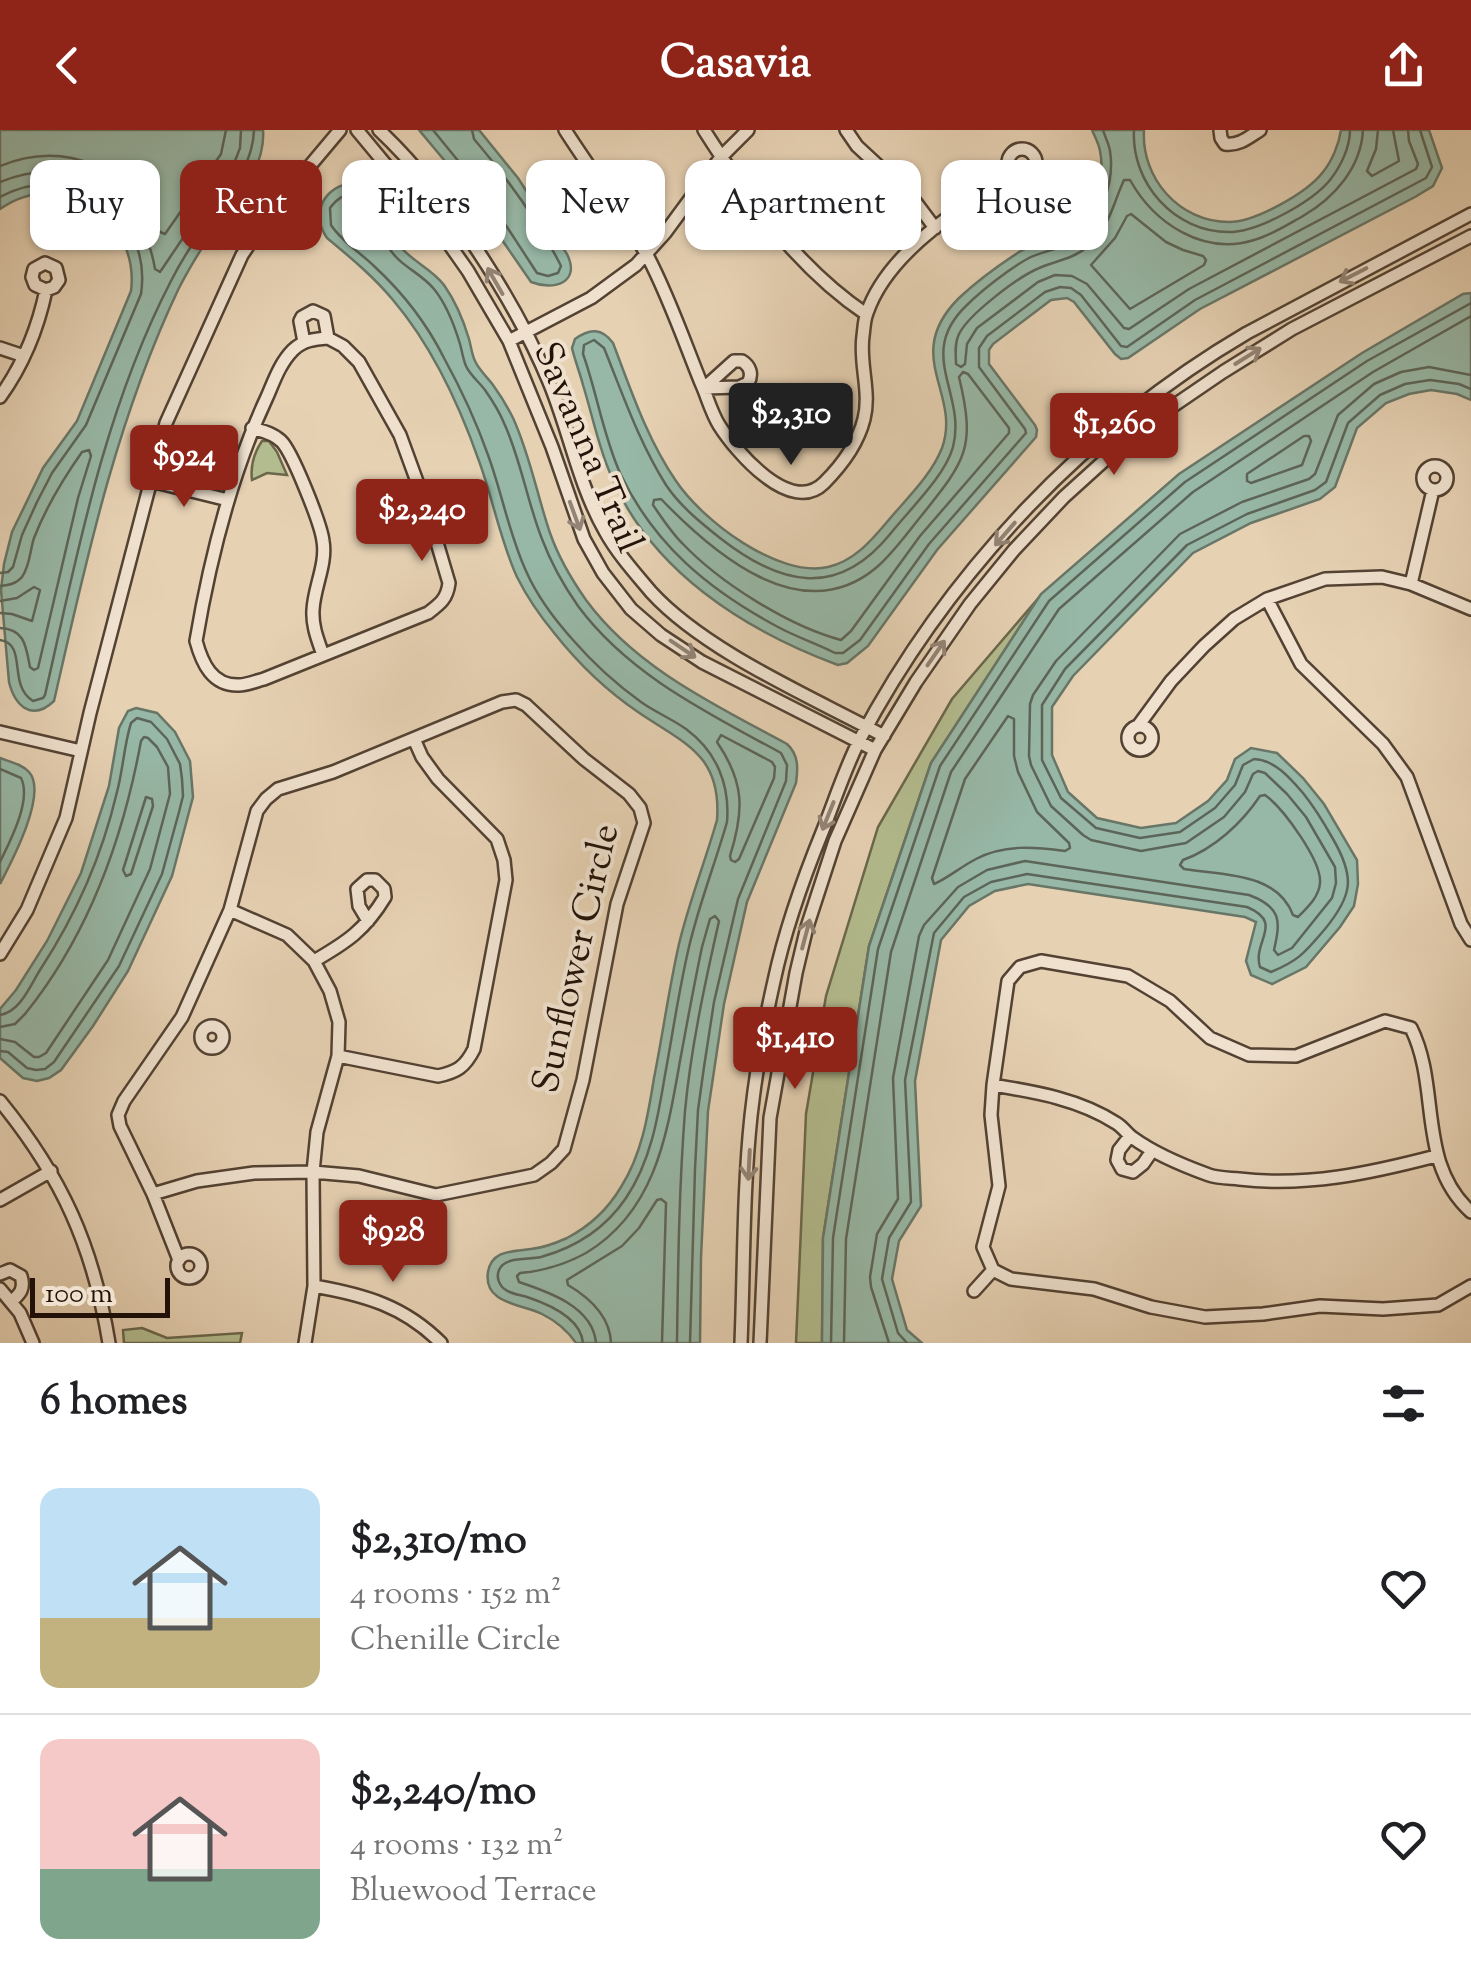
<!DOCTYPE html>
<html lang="en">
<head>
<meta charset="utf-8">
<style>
	:root { --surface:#fff; --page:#f6f6f6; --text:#202124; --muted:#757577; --line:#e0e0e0; --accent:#8f2418 }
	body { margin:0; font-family:"Sorts Mill Goudy",serif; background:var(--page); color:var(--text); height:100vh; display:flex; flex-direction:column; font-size:38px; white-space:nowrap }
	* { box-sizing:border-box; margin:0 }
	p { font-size:32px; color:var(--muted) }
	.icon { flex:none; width:55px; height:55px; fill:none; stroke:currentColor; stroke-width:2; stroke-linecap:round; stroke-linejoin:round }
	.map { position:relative; height:1213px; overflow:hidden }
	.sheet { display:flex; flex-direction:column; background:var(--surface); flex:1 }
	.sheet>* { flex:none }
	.top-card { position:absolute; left:30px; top:30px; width:1412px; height:90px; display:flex; gap:20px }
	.scale { position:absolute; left:30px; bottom:25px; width:140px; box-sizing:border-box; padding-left:10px; border:5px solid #221208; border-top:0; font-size:28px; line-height:35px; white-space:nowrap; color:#221208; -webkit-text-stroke:8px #efe1ce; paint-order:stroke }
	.price { position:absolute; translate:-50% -85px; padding:0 22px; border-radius:10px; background:var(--accent); color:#fff; font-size:32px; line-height:65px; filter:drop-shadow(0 2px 5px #0008) }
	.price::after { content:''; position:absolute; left:50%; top:60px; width:30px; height:22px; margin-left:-15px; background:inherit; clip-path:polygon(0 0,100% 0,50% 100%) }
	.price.current { background:#222; color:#fff }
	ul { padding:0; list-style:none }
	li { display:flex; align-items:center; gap:30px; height:250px; padding:0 40px }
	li+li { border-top:2px solid var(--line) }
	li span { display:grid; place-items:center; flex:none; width:280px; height:200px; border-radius:20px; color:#555 }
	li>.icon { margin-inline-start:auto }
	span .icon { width:120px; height:120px; fill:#fffc; stroke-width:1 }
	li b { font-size:42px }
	h2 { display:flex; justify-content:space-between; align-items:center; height:120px; padding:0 40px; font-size:42px }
	.chip { padding:0 35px; border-radius:20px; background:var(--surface); box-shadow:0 2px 8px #0004; font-size:35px; line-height:90px }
	.chip.current { background:var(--accent); color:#fff }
	header { display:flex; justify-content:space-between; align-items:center; height:130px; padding:0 40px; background:var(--accent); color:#fff; font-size:45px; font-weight:700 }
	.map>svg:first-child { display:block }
	.green { fill:#b3bc8e; stroke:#6a674b; stroke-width:2.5 }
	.water { fill:#97b8a7; stroke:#687667; stroke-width:2.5 }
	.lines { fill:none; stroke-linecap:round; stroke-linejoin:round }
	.shore { stroke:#5c6558; stroke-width:2.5 }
	.minor-casing { stroke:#534233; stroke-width:16 }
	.minor { stroke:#efe1ce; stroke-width:11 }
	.oneway { stroke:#938475 }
	.labels { text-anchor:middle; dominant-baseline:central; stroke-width:8; stroke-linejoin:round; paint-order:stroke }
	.street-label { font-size:38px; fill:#221208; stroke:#efe1ce }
</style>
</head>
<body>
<header><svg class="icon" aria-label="back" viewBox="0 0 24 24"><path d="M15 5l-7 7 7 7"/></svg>Casavia<svg class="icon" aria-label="share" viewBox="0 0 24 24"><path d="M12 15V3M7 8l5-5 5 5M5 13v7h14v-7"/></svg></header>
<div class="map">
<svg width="1471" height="1213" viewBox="0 0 1471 1213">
	<rect width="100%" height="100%" fill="#e6d1b3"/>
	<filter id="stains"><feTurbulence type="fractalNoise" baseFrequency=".002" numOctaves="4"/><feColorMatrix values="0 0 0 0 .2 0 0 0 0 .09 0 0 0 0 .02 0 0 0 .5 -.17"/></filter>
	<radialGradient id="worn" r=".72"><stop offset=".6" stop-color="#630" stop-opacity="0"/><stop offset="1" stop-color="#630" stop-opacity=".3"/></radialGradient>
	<path class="green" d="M 262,311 L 269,311 L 277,322 L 287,345 L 267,343 L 252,350 C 250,335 254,323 262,311 Z
		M 1041,465 L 931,633 L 869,816 L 823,1108 L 822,1213 L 796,1213 L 806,984 L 826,866 L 878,697 L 952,569 Z
		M 142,1198 L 167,1208 L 242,1203 L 240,1213 L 124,1213 L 123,1200 Z"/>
	<path class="water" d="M 0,0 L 263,0 C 266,40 234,70 213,101 C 201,119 188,140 178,160 C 116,291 86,431 54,571 C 32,592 15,576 9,552 L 1,460 L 4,434 L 12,402 L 43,338 L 77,291 L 131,161 C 140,89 62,35 0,79 Z
		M 419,0 L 479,0 L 518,48 L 567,124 C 581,153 554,161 531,152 L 460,49 Z
		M 1092,0 L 1144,0 C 1141,48 1179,92 1229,92 C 1255,92 1307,63 1323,42 C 1332,31 1339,14 1341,0 L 1429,0 L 1442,38 L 1433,56 L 1415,67 L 1200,179 L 1128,228 L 1121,229 L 1115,224 L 1074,172 L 1067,168 L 1051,170 L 993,214 L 989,220 L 989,234 L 1035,295 L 1037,300 L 1036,307 L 937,420 L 868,516 L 847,533 L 838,535 C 744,500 649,440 610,343 C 598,315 592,284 583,255 C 580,243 575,231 572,218 L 575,209 C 590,198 602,198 613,213 C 631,260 647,309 676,351 C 703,391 778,448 828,437 C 854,431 871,411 887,392 C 906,369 931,346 942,318 C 962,263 901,226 959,168 C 976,152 999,135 1019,122 C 1034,113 1053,112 1068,102 C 1092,87 1106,49 1100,21 C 1099,14 1095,7 1092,0 Z
		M 353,53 C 404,70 378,86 399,115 C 411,131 431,138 444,155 C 456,172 463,189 469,209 C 471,216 472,225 475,231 C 479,240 488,248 493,255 C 501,266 507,276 513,288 C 530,325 537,365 550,403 C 558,426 572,450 586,470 C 636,538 715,575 787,614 C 799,625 798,639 796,653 L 747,772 L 724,874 L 708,981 L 701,1127 L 700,1213 L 576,1213 C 567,1200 556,1191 542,1184 C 522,1174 483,1174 488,1142 C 492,1119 514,1122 531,1119 C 542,1118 556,1113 567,1108 C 590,1096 608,1079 621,1057 C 642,1024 648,985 654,948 C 663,903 669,858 679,814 C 689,772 705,732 717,690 C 722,624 683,613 638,582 C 607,561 578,533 555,504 C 540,486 527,467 517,447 C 500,410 493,369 479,331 C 459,274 432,216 393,170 C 374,147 350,127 327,108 C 310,83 324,56 353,53 Z
		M 1471,163 L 1471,270 L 1457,264 L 1431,260 L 1409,264 L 1386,273 L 1357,298 L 1335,357 L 1320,369 L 1251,393 L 1193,423 L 1073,546 L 1052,577 L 1052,625 L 1068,662 L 1097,688 L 1141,698 L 1176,693 L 1208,671 L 1227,650 L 1235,629 L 1251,618 L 1277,623 L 1303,648 L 1324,674 L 1357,730 L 1358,754 L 1354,776 L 1340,797 L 1306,837 L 1272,854 L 1251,845 L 1246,831 L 1256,792 L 1245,787 L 1028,754 L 995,761 L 969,776 L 941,810 L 915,951 L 921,1076 L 899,1111 L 892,1149 L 907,1200 L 922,1213 L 822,1213 L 823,1108 L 869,816 L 931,633 L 1041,464 L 1179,344 L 1362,223 L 1463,164 Z
		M 136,578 L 157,583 L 175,602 L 190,631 L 193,667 L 172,746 L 128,841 L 93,896 L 61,940 L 49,948 L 37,951 L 23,948 L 0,928 L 0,879 L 16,860 L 47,811 L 81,743 L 109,656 L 119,598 L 128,581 Z
		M 0,628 C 10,632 22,634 29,642 C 48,663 12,731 0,754 Z"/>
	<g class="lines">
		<path class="shore" d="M 433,0 L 468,43 L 507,97 L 537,143 L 548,146 L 558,143 L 561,136 C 538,90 507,48 474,9 L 472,0
			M 1103,0 C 1105,7 1109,14 1110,21 C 1115,52 1101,91 1076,110 C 1062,120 1043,120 1027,129 C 1008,140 982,160 967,175 C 915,224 967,263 953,317 C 945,346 910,379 891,403 C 838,469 781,456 720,408 C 701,393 680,376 666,355 C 639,312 623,265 604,218 L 594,210 L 584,215 L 583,224 C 597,263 603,305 620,343 C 654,415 709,460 778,497 C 796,507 816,513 835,523 L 843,523 L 860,510 L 929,414 L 1026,303 L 1025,299 L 979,237 L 979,218 L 987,206 L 1045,162 L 1060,157 L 1071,158 L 1081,165 L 1121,216 L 1127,217 L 1195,170 L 1426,48 L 1432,37 L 1420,0
			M 1134,0 C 1131,53 1174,102 1229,102 C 1258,102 1312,72 1330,50 C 1341,36 1350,17 1350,0
			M 1363,0 C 1361,38 1334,68 1303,86 C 1287,95 1272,105 1254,110 C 1203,126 1154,93 1130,50 L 1124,50 C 1112,76 1111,95 1087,117 C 1072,130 1053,131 1037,139 C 1017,148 969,184 959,204 C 954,214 956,224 956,234 L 961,237 L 965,234 L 967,214 L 977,198 L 1038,152 L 1055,145 L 1072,146 L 1087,154 L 1124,198 L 1129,199 L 1189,159 L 1416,39 L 1418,34 L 1409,11 L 1408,0
			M 1378,0 L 1376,19 L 1367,41 L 1372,46 L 1399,31 L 1393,0
			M 0,36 C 66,9 131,38 160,102 L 165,104 L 221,24 L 226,0
			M 0,52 C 74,22 142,60 155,139 L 160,142 L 235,31 L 240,18 L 241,0
			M 0,67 C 71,28 153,83 141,164 L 86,295 L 52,343 L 37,372 L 22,405 L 13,437 L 8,442 L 0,443
			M 1131,84 L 1166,112 L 1183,120 L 1203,126 L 1206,130 L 1204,135 L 1130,179 L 1091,135 L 1115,108 L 1127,86 Z
			M 963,242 L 968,244 L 1009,298 L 1009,303 L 920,406 L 851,501 L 841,510 C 788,496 719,452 682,413 C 671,402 662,388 653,375 L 654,370 L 661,369 C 713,423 802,501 877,437 C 894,422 908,402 922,385 C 966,330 976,318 959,247 Z
			M 1304,306 L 1309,306 L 1311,311 L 1302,335 L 1251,353 L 1247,351 L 1247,344 Z
			M 0,456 C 9,455 16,454 22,447 C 30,436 30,420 34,408 C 46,377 63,349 82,322 L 89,320 L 91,326 L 78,368 L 38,538 L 34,540 L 30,537 C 26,517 25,499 0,498
			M 0,471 L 17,468 L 34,457 L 40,460 L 32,491 L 12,484 L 0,483
			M 0,510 C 28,514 7,555 33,571 L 43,568 L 45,565 C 77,425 104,280 171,151 C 181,131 194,111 207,93 C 227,64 253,37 254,0
			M 1008,586 L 1014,589 L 1014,626 L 1018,642 L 1037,682 L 1069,713 L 1070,718 L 1065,721 C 1035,717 1004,714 976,729 C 962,736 948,748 934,754 L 932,748 L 965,649 Z
			M 721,605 L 772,632 L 775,637 L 774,648 L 739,729 L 735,732 L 731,730 L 730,726 C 744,681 745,653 717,612 Z
			M 0,639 L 21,648 C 32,670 10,711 0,732
			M 1265,665 C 1283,678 1322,731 1320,753 C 1319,767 1307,778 1298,787 L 1293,785 C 1277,742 1222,745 1184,739 L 1180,735 L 1183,730 C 1214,719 1242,693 1260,666 Z
			M 146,667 L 152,669 L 153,676 L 131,744 L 126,746 L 123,740 Z
			M 0,885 C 20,882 30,856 40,840 C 76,785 102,726 117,662 C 123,640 124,615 131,593 L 137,588 L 151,592 L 167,609 L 180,634 L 182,649 L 183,666 L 179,682 L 162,744 L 119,836 L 54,932 L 45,939 L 36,940 L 27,938 L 8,922 L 0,921
			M 0,897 L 15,894 L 25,884 C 88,806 123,709 141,611 L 144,607 L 148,608 L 157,617 L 168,637 L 170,664 L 150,739 L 108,830 L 46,923 L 39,927 L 34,927 L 15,912 L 0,909
			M 583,1213 C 581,1188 548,1174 527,1167 C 521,1165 511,1164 506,1160 C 499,1156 496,1147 499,1140 C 505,1126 528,1130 541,1127 C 577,1117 605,1099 626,1068 C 651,1031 658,987 665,945 C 673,902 679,859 689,817 C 699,774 715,734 727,692 C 730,655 717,622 686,599 C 672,589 655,582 641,572 C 616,554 593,533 573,510 C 555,490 537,466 526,441 C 509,404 502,363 488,325 C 476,291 461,259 444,228 C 427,194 403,163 375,137 C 361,123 342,112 331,95 L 330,78 C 344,58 369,60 379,82 C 384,94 382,107 389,118 C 400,136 421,143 434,159 C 447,175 454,194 460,214 C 462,221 463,229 466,236 C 470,245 479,252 485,260 C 492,270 499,281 504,293 C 521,330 527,371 542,409 C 551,433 564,456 578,476 C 629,545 708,583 781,623 L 787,635 L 786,651 L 738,769 L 714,872 L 704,937 L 698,980 L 695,1039 L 690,1213
			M 596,1213 C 593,1177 549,1162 519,1152 L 517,1146 L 520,1143 C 543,1141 566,1134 586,1123 C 656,1081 667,1004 680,931 C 687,893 694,855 702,817 L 710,789 L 715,786 L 719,791 C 705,853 691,917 685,981 C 679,1058 678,1136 677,1213
			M 611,1213 C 610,1186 590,1168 568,1155 L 567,1150 L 622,1116 L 639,1098 L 657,1070 L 661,1069 L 666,1073 L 662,1213
			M 831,1213 L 833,1108 L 878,819 L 940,636 L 1049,471 L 1185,352 L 1367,231 L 1471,173
			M 844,1213 L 846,1109 L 891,822 L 951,642 L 1059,479 L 1193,362 L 1373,242 L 1471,186
			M 889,1213 L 871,1157 L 870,1147 L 877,1104 L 898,1069 L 893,948 L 919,806 L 924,795 L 958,757 L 987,740 L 1025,731 L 1249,765 C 1281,777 1281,790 1274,820 L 1278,825 L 1292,818 L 1332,768 L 1336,753 L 1335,737 L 1306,687 L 1287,664 L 1265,643 L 1258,641 L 1253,644 L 1245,662 L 1224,687 L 1186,713 L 1141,721 L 1091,710 L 1083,705 L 1051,676 L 1031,635 L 1029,626 L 1030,574 L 1033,565 L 1056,531 L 1180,404 L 1242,372 L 1309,349 L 1315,344 L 1338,285 L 1374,254 L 1401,242 L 1429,237 L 1471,245
			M 907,1213 L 898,1203 L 882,1149 L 889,1108 L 911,1072 L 905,950 L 934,803 L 964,767 L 991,752 L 1027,744 L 1247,777 C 1285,793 1252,811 1260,837 L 1271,842 C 1300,830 1305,822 1325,799 C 1353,765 1355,747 1333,709 C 1324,693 1315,678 1303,663 C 1290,648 1275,630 1254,629 L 1243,635 L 1235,655 L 1215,678 L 1180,702 L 1140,708 L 1096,698 L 1061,668 L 1042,630 L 1042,575 L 1065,539 L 1187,415 L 1247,384 L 1315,360 L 1326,352 L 1348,293 L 1380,265 L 1405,254 L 1430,250 L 1459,254 L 1471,259"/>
		<g class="minor-casing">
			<path id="minor" d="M 357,0 L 435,94 L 468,141 L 509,211 L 552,317 L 584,409 L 603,443 L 631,479 L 661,505 L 702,532 L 875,620
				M 379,0 C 445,62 514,168 549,252 C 569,300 579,356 605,401 C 617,423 635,443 651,462 C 706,522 812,567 884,606
				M 565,0 C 592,42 623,83 648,127 C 669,167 684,211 701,253 C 707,266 711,282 719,295 C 736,322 791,386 824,353 C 841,336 858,313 864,289 C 871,262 859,233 863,206 C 864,199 864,190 867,183 C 888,121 960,80 1010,42
				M 704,0 C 747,68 799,139 866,184
				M 846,0 L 857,16 L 911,66 L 935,98
				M 1220,0 L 1221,8 L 1225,14 C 1239,16 1249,7 1260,0
				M1008 33a14 14 0 1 1 28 0a14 14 0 1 1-28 0Z
				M 328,208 L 343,216 L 359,232 L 400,305 L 427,379 L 449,453 C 447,469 440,474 428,483 L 264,549 C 256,551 247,555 239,555 C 212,556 202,533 196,511 C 210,428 231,344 267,267 C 274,251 280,233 293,220 C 303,210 315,209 328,208 Z
				M 509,211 L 591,168 L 636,135 L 665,103 L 721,27 L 748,0
				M 304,212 L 300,191 L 302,187 L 313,181 L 324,186 L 328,208
				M 0,218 L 24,226
				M 734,231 L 742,231 C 750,236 753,244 748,253 L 739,257 L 704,258 Z
				M 0,267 C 23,235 38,198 46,160 L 54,157 L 59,150 L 56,138 L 45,133 L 34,139 L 32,147 L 35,155 L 46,160
				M 252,298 C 262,301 273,303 281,311 C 292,321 321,394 323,411 C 327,434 314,457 313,480 C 312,497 318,510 323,525
				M1423 348a12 12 0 1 1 24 0a12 12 0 1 1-24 0Z
				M 151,351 L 228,370
				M 1411,454 L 1433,360
				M 1267,469 L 1301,534 L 1383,614 L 1407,647 L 1461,794 L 1471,810
				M1128 608a12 12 0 1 1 24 0a12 12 0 1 1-24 0Z
				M 1138,596 L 1171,551 L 1204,516 L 1234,489 L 1267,469 L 1325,449 L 1382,447 L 1411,454 L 1471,479
				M 0,602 L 81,621
				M 230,780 L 287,805 L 314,831 L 330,861 L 339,892 L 338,926 L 317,1002 L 313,1042 L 314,1156 L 305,1213
				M 0,824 L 27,780 L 66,688 L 90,583 L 166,293 L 242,125 L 271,82 L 340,0
				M 314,831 C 347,812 365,800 385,767 L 384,759 L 375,750 L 367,750 L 357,759 L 359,776 L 368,791
				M201 907a11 11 0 1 1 22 0a11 11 0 1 1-22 0Z
				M 338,926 L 438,946 C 457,942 465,937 474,919 L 506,750 L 504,730 L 497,709 L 438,649 L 422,627 L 414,609
				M 993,955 C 1035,962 1079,969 1116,993 C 1123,997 1127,1004 1133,1008 C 1155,1024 1184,1036 1209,1045 C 1218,1048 1229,1048 1239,1049 C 1307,1057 1371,1043 1436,1026
				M 0,971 C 62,1047 93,1116 109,1213
				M 1130,1006 L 1119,1020 L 1117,1030 L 1122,1039 L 1133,1042 L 1143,1034 L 1152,1021
				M 153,1064 L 197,1051 L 254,1043 L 313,1042 L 359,1046 L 436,1065 L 534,1045 L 551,1033 L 564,1019 L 583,950 L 617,774 L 644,693 L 640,678 L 629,664 L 584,629 L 526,575 L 516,570 L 502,572 L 333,642 L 278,659 L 266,669 L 257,681 L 230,780 L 182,887 L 124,971 L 118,985 L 120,996 L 153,1064 L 179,1130
				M 0,1070 L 51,1041
				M 1471,1082 C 1416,1032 1441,958 1411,898 L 1385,891 L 1296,926 L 1249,925 L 1210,908 L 1170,871 L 1128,846 L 1041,831 L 1020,837 L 1008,851 L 993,955 L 991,985 L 999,1056 L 983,1117 L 993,1140 L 1011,1149 L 1094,1159 L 1151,1177 L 1205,1187 L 1263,1184 L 1320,1176 L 1383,1179 L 1438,1175 L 1471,1156
				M177 1136a12 12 0 1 1 24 0a12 12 0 1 1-24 0Z
				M 0,1144 L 10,1140 L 21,1146 C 25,1159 20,1164 11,1172
				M 314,1156 C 365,1165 404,1176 441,1213
				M 0,1159 L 20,1183 L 33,1213
				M 974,1161 L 993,1140
				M 741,1213 C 744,1138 743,1061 751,986 C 756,941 764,895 774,851 C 785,799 803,749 823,700 C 835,670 845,638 860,609 C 948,443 1085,298 1247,203 L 1471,84
				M 760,1213 L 770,988 L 796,843 L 807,797 L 835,711 L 875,620 L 916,552 L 970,474 L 1014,420 L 1064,367 L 1138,300 L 1223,242 L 1292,199 L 1471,106"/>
		</g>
		<use href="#minor" class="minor"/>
	</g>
	<defs><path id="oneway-shaft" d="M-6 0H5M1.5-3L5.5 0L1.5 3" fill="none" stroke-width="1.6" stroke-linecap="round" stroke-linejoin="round" transform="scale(2.5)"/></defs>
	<g class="oneway">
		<use href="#oneway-shaft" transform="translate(1353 145) rotate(153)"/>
		<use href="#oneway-shaft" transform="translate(495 151) rotate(-120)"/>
		<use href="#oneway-shaft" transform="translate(1248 226) rotate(-32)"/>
		<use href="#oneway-shaft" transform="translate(575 386) rotate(70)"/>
		<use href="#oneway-shaft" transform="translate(1005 404) rotate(131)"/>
		<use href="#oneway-shaft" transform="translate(683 519) rotate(34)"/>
		<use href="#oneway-shaft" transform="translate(936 523) rotate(-55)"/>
		<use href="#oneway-shaft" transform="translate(828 686) rotate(112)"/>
		<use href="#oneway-shaft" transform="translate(806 804) rotate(-75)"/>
		<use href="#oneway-shaft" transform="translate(749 1035) rotate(93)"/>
	</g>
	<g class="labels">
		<g class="street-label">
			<text transform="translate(586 318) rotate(67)">Savanna Trail</text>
			<text transform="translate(578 829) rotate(-77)">Sunflower Circle</text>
		</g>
	</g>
	<rect width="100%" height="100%" filter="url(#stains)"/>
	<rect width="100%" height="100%" fill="url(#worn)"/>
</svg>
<div class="scale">100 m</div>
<b class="price current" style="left:791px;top:338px">$2,310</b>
<b class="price" style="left:1114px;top:348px">$1,260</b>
<b class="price" style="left:184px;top:380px">$924</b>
<b class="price" style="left:422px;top:434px">$2,240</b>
<b class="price" style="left:795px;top:962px">$1,410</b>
<b class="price" style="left:393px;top:1155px">$928</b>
<div class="top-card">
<a class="chip">Buy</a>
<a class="chip current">Rent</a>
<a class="chip">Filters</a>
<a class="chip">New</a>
<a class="chip">Apartment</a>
<a class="chip">House</a>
</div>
</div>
<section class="sheet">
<h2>6 homes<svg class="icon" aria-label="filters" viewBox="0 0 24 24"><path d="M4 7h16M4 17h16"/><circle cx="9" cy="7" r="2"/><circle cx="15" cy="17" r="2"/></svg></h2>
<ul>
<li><span style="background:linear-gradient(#bfe0f5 65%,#c2b280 0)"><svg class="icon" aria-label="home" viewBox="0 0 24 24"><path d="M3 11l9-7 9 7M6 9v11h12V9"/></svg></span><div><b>$2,310/mo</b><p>4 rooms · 152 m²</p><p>Chenille Circle</p></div><svg class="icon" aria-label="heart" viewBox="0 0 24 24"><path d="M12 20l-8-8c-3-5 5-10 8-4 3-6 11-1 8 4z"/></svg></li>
<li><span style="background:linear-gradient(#f6c9c9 65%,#7fa58c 0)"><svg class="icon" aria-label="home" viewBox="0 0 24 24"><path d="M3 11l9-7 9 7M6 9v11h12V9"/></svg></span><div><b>$2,240/mo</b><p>4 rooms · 132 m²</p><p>Bluewood Terrace</p></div><svg class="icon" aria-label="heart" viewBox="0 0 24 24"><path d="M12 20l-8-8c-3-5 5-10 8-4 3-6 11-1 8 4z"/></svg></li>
</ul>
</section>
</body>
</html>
